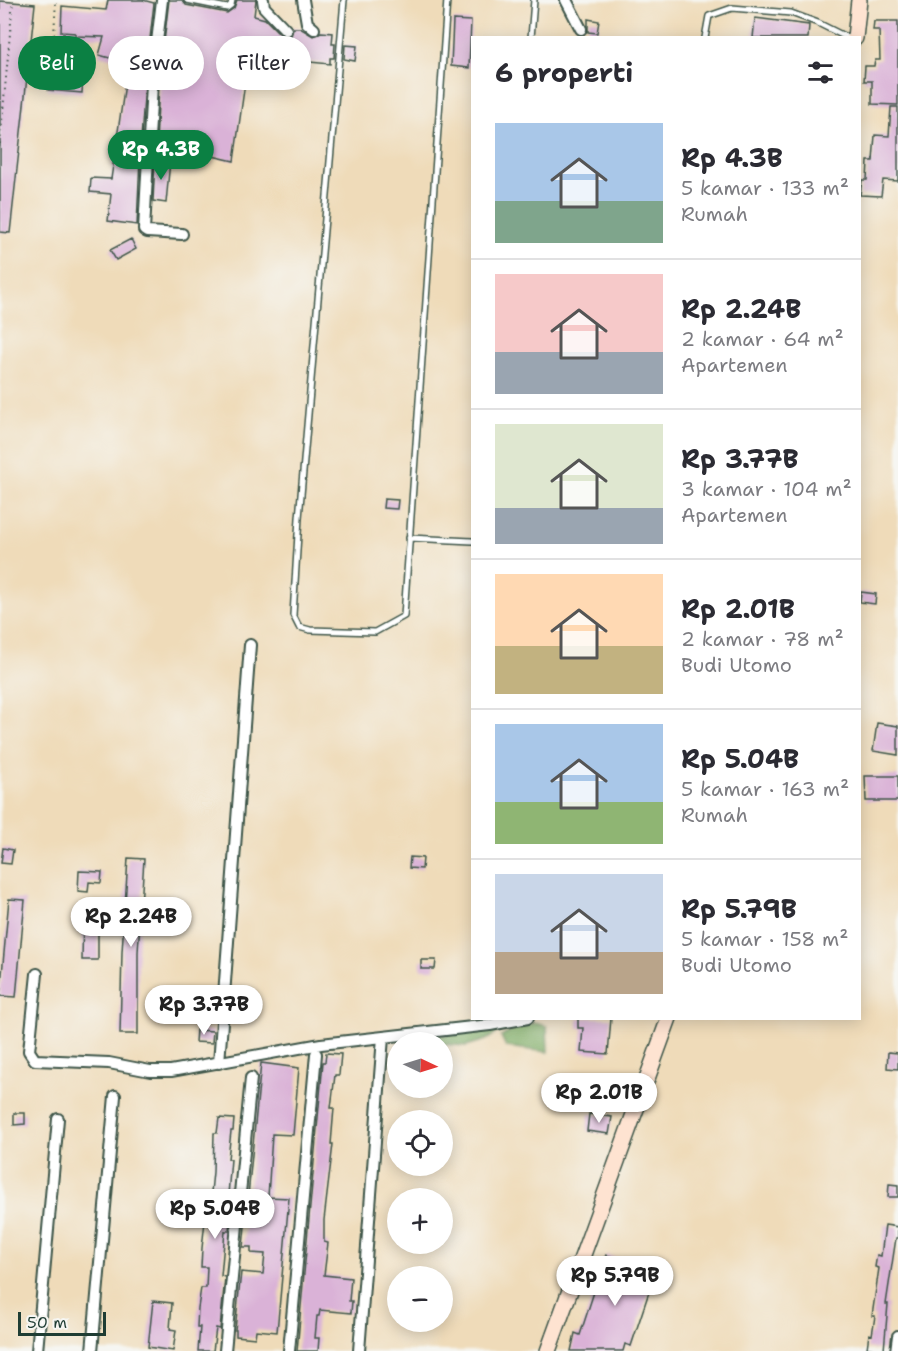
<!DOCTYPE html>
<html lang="id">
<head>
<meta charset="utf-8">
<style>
	:root { --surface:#fff; --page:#f7f7f7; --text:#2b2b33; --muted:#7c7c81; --line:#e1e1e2; --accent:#0b8043 }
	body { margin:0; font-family:"Shantell Sans",sans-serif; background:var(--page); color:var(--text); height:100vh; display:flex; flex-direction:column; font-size:22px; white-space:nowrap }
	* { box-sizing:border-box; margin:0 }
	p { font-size:20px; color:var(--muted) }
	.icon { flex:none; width:33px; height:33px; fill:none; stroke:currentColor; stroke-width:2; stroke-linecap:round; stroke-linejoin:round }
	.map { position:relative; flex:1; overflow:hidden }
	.sheet { position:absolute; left:471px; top:36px; width:390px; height:984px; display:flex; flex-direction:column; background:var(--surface); border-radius:0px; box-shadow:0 3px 15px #0003 }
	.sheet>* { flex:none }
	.hud { position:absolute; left:18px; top:36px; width:363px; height:54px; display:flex; gap:12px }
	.needle { width:39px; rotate:94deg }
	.controls { position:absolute; left:387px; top:1032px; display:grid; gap:12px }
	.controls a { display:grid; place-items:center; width:66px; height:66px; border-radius:50%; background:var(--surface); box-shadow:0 3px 15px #0003; font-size:30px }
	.scale { position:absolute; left:18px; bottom:15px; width:88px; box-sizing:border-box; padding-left:6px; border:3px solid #1f3d34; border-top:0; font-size:16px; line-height:21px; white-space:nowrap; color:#1f3d34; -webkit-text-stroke:4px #f6f6f2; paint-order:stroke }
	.price { position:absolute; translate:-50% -51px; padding:0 14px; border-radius:21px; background:#fff; color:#222; font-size:20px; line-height:39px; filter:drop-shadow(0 2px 3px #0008) }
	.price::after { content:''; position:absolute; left:50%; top:36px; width:18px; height:14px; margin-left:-9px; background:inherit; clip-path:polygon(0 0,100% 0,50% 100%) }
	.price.on { background:var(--accent); color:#fff }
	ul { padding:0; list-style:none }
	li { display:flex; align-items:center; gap:18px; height:150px; padding:0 24px }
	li+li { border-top:2px solid var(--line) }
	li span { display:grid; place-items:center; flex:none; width:168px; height:120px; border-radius:0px; color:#555 }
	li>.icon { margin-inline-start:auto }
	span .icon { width:72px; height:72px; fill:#fffc; stroke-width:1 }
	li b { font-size:26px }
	h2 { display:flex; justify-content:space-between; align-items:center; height:72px; padding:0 24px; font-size:26px }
	.tag { padding:0 21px; border-radius:27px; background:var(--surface); box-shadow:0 3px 15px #0003; font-size:21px; line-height:54px }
	.tag.on { background:var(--accent); color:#fff }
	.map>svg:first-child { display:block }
	.forest { fill:#7eab63; stroke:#4e744c; stroke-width:1.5 }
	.building { fill:#dab2d7 }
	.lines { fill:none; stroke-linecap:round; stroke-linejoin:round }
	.lane-casing { stroke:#3e5548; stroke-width:8 }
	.street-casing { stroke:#3e5548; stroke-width:14 }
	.secondary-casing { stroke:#3e5548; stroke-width:18 }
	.path { stroke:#3e5548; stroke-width:2; stroke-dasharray:1.5 4.5; stroke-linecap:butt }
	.lane { stroke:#fff; stroke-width:5 }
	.street { stroke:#fff; stroke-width:10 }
	.secondary { stroke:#fee3d1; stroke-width:15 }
</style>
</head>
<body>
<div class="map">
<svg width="898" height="1351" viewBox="0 0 898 1351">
	<rect width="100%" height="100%" fill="#f6f6f2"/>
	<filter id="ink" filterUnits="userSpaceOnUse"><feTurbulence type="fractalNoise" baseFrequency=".0167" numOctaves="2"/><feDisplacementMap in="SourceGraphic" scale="12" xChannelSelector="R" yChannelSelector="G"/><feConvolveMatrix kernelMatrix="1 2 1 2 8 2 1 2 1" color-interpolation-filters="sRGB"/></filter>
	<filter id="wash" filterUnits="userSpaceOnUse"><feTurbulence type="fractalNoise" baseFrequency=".008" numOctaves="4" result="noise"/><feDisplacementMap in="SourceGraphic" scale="24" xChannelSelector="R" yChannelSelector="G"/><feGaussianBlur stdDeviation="1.35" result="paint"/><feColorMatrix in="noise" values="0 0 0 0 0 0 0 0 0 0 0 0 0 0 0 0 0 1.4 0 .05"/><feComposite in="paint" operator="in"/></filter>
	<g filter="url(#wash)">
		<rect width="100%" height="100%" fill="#efdbb9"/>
		<path class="forest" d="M 535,1023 L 547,1026 L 548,1052 L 506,1047 L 501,1036 L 519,1027 Z
			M 504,1028 L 486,1040 L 466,1046 L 443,1044 L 442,1042 L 418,1042 L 416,1038 Z"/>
		<g id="blocks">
			<path class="building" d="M 108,0 L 143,0 L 154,3 L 145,83 L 141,139 L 138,138 L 135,158 L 140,158 L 137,225 L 108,221 L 111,194 L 90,192 L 91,178 L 111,179 L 128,63 L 99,55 L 104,37 L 75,36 L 75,33 L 61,32 L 62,6 L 106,10 Z
				M 169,0 L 182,0 L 186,5 L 227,13 L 234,8 L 237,0 L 256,0 L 254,16 L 265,19 L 283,37 L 291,36 L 293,28 L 300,28 L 313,36 L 321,32 L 333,33 L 332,44 L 335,44 L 334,58 L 330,58 L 330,64 L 310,62 L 309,69 L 296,68 L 297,59 L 272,55 L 273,51 L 250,47 L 234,161 L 156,143 L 159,85 Z
				M 0,1 L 35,4 L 10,233 L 0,232 Z
				M 755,18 L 809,25 L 808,38 L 753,38 Z
				M 588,19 L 599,21 L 597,33 L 588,32 Z
				M 453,20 L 471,21 L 469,68 L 451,66 Z
				M 874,21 L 898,21 L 898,105 L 872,104 L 872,81 L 864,81 L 865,66 L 874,66 L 875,60 L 880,60 L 879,30 L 873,30 Z
				M 345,45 L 357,46 L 355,61 L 344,59 Z
				M 50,72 L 83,76 L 82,93 L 48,90 Z
				M 891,107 L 898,107 L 898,181 L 883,180 L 881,196 L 860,195 L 862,180 L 867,180 L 868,161 L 873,161 L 875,135 L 889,136 Z
				M 155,160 L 170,161 L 166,203 L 153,201 Z
				M 131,239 L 136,249 L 116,260 L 110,250 Z
				M 384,499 L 398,500 L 397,509 L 383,508 Z
				M 861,592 L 876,594 L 875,604 L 860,602 Z
				M 877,723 L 898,726 L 898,755 L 873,751 Z
				M 865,776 L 898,776 L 898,801 L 866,801 Z
				M 3,848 L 13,850 L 11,864 L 1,863 Z
				M 410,857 L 423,858 L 422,869 L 409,868 Z
				M 128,858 L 144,859 L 138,952 L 138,1034 L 120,1034 L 122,952 Z
				M 79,871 L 102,872 L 101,883 L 89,882 L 88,892 L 78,891 Z
				M 9,899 L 25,900 L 16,997 L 0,996 Z
				M 83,913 L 98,913 L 98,960 L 82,960 Z
				M 421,960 L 436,960 L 435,969 L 421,969 Z
				M 578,1018 L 611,1018 L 608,1054 L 581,1052 L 583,1028 L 578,1028 Z
				M 196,1030 L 213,1031 L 212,1043 L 195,1042 Z
				M 888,1052 L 898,1053 L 898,1069 L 887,1068 Z
				M 326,1053 L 341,1054 L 339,1075 L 335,1075 L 331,1108 L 334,1108 L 331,1144 L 333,1144 L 324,1220 L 324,1242 L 328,1243 L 324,1275 L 351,1278 L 349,1301 L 352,1301 L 351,1313 L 320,1310 L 319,1316 L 317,1316 L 315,1338 L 319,1338 L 318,1351 L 297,1351 L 323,1062 L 325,1062 Z
				M 261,1063 L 299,1068 L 293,1135 L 272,1134 L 272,1135 L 268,1197 L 289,1198 L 277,1332 L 256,1330 L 255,1338 L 236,1336 L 236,1330 L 235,1330 L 241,1272 L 263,1274 L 265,1254 L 251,1253 L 251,1247 L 243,1247 Z
				M 14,1113 L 25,1113 L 25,1124 L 14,1125 Z
				M 589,1114 L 612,1117 L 609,1134 L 587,1131 Z
				M 219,1118 L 234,1119 L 233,1131 L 231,1131 L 228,1159 L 231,1159 L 226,1219 L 230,1219 L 229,1231 L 225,1231 L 221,1276 L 225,1277 L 220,1329 L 216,1328 L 213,1351 L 198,1351 L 200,1327 L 197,1327 L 198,1308 L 201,1288 L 206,1288 L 207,1267 L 201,1267 L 202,1248 L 206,1212 L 209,1213 L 213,1172 L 214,1133 L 217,1133 Z
				M 889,1184 L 898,1185 L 898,1197 L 888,1197 Z
				M 885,1225 L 898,1227 L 898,1238 L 896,1238 L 886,1304 L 888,1304 L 884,1350 L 867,1348 L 869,1334 L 872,1335 L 875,1316 L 872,1316 L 879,1268 L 875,1267 L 877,1255 L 881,1256 Z
				M 606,1255 L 656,1271 L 631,1346 L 625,1344 L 623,1351 L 571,1351 L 575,1333 L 580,1335 Z
				M 153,1301 L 172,1303 L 170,1329 L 176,1330 L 173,1351 L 148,1347 Z"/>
		</g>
	</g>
	<g filter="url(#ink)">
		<use href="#blocks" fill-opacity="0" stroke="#3e5548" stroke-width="1.5"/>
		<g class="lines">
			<g class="lane-casing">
				<path id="lane" d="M 187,0 L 227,8 L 231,5 L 232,0
					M 344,0 L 299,518 L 293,615 L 299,627 L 310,630 L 375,632 L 404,616 L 447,0
					M 531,38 L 534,0
					M 705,38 L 709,16 L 732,8 L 791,13 L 818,23 L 848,38
					M 409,538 L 472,541"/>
			</g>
			<g class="street-casing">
				<path id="street" d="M 162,0 L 152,84 L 144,230 L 147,232 L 182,234
					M 263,0 L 264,7 L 286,30
					M 303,0 L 307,23 L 314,29
					M 566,0 L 581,29
					M 37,974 L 29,1051 L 35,1060 L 109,1063 L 150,1071 L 171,1071 L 321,1044 L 490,1025 L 528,1018
					M 219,1063 L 250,645
					M 37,1351 L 58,1119
					M 92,1351 L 115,1096
					M 225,1351 L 251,1078
					M 289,1351 L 316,1054
					M 359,1351 L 383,1037
					M 896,1351 L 898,1336"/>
			</g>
			<g class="secondary-casing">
				<path id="secondary" d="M 855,38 L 859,0
					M 548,1351 L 669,1018"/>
			</g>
			<path class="path" d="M 54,35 L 56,0
				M 0,144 L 13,0"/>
			<use href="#lane" class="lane"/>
			<use href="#street" class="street"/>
			<use href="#secondary" class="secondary"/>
		</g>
	</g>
</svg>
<div class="controls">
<a><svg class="needle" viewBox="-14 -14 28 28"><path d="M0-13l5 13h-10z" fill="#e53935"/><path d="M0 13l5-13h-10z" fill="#7c7c81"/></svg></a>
<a><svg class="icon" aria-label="locate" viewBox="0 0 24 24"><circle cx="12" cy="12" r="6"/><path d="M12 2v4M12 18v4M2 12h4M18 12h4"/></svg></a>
<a>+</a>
<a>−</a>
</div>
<div class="scale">50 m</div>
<b class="price on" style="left:161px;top:181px">Rp 4.3B</b>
<b class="price" style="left:131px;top:948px">Rp 2.24B</b>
<b class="price" style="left:204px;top:1036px">Rp 3.77B</b>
<b class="price" style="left:599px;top:1124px">Rp 2.01B</b>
<b class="price" style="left:215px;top:1240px">Rp 5.04B</b>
<b class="price" style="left:615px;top:1307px">Rp 5.79B</b>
<div class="hud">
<a class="tag on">Beli</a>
<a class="tag">Sewa</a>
<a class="tag">Filter</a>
</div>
<section class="sheet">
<h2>6 properti<svg class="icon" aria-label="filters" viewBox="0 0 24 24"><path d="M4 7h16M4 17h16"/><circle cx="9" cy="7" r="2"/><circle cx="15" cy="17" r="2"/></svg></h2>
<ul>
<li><span style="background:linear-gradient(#a9c7e8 65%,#7fa58c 0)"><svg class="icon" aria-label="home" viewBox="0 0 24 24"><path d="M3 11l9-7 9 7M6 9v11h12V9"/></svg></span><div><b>Rp 4.3B</b><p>5 kamar · 133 m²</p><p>Rumah</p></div></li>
<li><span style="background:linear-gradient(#f6c9c9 65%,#9aa5b1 0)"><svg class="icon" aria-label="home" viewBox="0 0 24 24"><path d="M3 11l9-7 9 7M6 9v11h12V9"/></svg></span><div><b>Rp 2.24B</b><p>2 kamar · 64 m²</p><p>Apartemen</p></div></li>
<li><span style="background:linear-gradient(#dfe7d0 70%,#9aa5b1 0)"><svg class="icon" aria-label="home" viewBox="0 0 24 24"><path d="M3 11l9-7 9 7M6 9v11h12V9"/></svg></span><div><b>Rp 3.77B</b><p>3 kamar · 104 m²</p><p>Apartemen</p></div></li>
<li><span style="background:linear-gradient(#ffd9b3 60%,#c2b280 0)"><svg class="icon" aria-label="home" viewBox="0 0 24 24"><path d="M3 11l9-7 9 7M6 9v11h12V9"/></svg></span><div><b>Rp 2.01B</b><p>2 kamar · 78 m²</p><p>Budi Utomo</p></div></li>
<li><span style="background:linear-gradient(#a9c7e8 65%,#8fb573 0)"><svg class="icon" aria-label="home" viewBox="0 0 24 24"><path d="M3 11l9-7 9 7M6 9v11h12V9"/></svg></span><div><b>Rp 5.04B</b><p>5 kamar · 163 m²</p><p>Rumah</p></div></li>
<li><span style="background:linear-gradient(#c9d6e8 65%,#b9a48a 0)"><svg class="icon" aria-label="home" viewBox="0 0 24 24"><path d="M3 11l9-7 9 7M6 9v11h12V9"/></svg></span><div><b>Rp 5.79B</b><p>5 kamar · 158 m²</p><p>Budi Utomo</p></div></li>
</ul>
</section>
</div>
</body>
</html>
